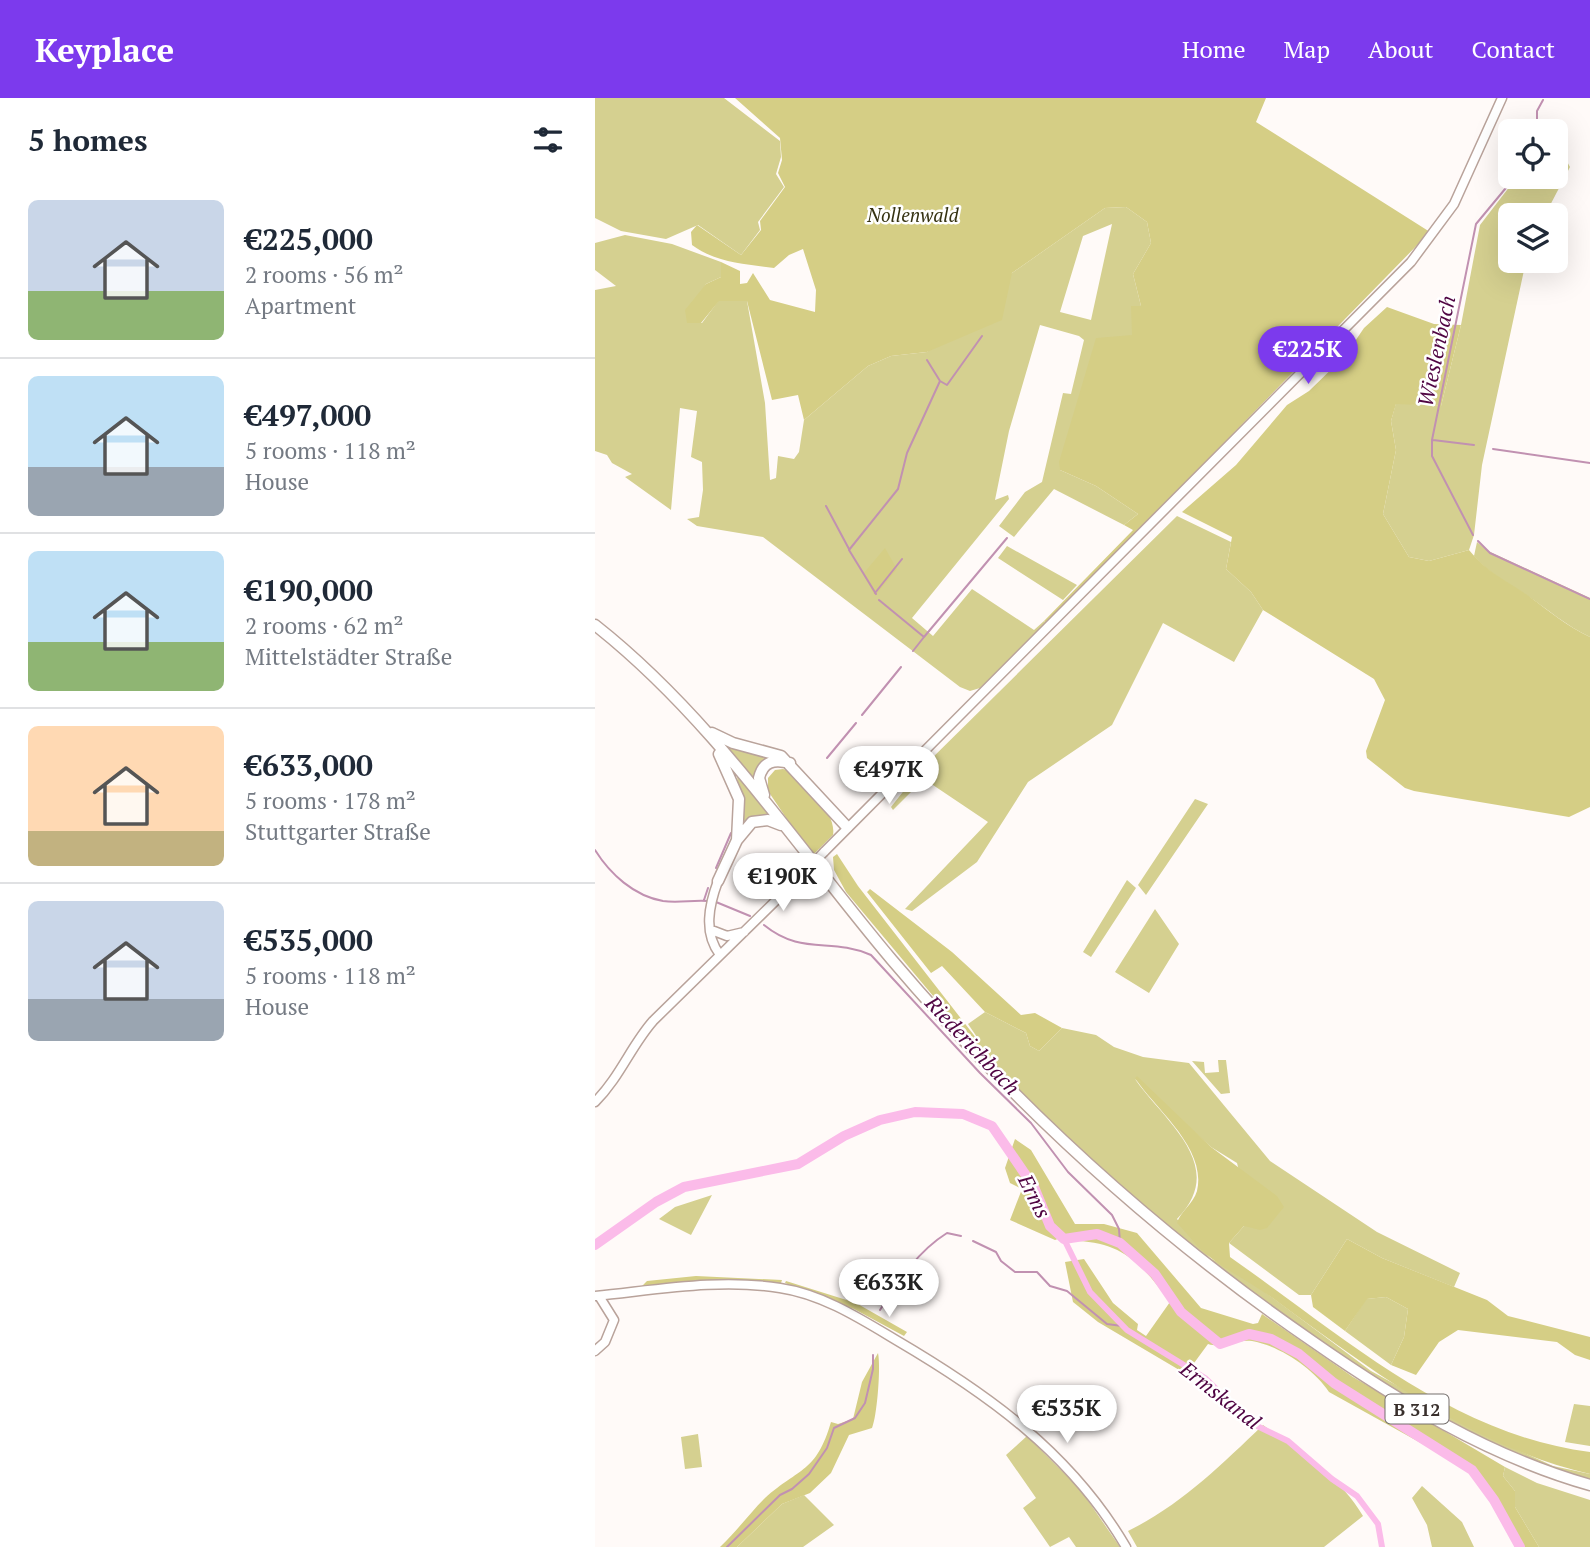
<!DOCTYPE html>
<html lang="en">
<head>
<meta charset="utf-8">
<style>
	:root { --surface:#fff; --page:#f2f2f3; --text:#1f2937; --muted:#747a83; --line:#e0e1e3; --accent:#7c3aed }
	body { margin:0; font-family:"PT Serif",serif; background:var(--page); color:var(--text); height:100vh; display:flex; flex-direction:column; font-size:26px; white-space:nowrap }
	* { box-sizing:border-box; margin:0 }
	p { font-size:23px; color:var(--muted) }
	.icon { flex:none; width:38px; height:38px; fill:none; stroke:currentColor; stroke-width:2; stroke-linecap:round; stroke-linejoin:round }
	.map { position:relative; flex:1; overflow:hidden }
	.side { display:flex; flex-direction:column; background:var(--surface); width:595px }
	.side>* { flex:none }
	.tools { position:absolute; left:903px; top:21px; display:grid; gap:14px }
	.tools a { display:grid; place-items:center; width:70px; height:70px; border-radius:10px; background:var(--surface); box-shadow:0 7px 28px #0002; font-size:35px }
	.price { position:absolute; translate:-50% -60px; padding:0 16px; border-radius:24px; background:#fff; color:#222; font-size:23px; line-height:46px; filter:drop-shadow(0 2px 4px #0008) }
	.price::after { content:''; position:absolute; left:50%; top:42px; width:21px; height:16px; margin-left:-10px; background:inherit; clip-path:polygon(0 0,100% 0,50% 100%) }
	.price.on { background:var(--accent); color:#fff }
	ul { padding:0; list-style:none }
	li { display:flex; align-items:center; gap:21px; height:175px; padding:0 28px }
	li+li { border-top:2px solid var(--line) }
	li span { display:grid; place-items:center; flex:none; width:196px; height:140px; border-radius:10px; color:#555 }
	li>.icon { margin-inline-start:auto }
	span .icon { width:84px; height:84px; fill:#fffc; stroke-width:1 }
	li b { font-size:30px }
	h2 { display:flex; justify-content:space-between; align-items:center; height:84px; padding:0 28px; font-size:30px }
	header { display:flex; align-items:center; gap:42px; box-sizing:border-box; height:98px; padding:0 35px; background:var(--accent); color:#fff }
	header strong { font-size:33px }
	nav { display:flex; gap:38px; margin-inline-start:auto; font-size:24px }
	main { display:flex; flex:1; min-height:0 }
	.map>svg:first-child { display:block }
	.green { fill:#d5d090; fill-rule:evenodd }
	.forest { fill:#d5ce85 }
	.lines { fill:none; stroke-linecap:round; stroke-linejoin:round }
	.stream { stroke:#c191b1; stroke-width:2 }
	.canal { stroke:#fbbbe9; stroke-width:6 }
	.river { stroke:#fbbbe9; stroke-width:10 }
	.secondary-casing { stroke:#b9a39b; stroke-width:11 }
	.highway-casing { stroke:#b9a39b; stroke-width:13 }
	.secondary { stroke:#fff; stroke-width:8 }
	.highway { stroke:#fff; stroke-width:10 }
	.secondary-bridge-casing { stroke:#b9a39b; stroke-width:11; stroke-linecap:butt }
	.secondary-bridge { stroke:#fff; stroke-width:8 }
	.labels { text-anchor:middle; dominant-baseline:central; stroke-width:5; stroke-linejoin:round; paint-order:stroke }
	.shield { fill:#fff; stroke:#746e6c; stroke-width:2 }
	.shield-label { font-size:18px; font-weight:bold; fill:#39302d }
	.park-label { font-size:19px; font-style:italic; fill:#353211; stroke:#fff }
	.water-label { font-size:21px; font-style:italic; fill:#500543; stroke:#fff }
</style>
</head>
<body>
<header>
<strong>Keyplace</strong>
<nav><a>Home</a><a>Map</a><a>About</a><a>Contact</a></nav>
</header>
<main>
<section class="side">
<h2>5 homes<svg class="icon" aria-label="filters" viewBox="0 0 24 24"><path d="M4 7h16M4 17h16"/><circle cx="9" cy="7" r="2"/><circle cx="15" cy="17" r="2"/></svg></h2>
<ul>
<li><span style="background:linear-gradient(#c9d6e8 65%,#8fb573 0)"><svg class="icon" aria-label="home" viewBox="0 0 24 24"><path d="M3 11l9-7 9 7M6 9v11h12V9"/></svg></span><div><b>€225,000</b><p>2 rooms · 56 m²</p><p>Apartment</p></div></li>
<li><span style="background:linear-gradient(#bfe0f5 65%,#9aa5b1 0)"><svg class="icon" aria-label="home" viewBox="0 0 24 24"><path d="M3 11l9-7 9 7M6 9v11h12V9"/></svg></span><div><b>€497,000</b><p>5 rooms · 118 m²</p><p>House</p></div></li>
<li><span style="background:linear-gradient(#bfe0f5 65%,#8fb573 0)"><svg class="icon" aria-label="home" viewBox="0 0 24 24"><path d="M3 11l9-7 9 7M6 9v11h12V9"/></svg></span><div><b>€190,000</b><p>2 rooms · 62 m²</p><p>Mittelstädter Straße</p></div></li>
<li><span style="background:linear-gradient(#ffd9b3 75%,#c2b280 0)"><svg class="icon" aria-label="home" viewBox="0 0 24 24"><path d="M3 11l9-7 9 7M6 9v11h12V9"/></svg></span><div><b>€633,000</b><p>5 rooms · 178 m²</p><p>Stuttgarter Straße</p></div></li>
<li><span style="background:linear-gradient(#c9d6e8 70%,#9aa5b1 0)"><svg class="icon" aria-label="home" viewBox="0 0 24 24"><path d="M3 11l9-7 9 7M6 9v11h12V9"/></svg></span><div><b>€535,000</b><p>5 rooms · 118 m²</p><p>House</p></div></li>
</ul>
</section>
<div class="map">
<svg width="995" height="1449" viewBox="0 0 995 1449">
	<rect width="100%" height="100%" fill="#fffaf8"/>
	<path class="green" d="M 0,0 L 129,0 L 185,43 L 186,59 L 181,76 L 189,89 L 163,124 L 165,132 L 146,157 L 103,127 L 71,141 L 26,133 L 0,120 Z
		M 961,49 L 964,49 L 975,69 L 950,117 L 915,117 L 915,163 L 931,163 L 887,367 L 879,437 L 874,452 L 834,463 L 814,459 L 788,416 L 801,352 L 796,323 L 801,305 L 846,308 L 866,227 L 885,127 L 922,79 L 961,79 Z
		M 531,109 L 552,124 L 556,145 L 538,176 L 546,208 L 537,237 L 465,372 L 501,388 L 543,416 L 529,427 L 459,391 L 419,439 L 404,428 L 430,394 L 447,384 L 468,295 L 476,296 L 489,242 L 484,238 L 445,227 L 414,333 L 400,402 L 413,397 L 414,401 L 317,520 L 338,538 L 377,491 L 439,532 L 449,523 L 452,526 L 385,590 L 375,593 L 365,589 L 168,439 L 102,428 L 92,421 L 104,419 L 108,392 L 107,364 L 96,359 L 102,313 L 85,310 L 76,412 L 30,379 L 37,376 L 17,365 L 12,357 L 0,353 L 0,192 L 21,188 L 0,172 L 0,145 L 30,137 L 77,146 L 126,164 L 126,179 L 111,186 L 92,225 L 107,225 L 124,202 L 152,203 L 170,305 L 175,382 L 181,380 L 183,358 L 199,361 L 204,354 L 209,322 L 273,268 L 296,258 L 332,254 L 417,175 L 510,110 ZM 517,126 L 496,222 L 465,214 L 488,138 Z
		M 582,418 L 636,444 L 631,471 L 656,494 L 668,512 L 639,564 L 568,525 L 517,627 L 433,684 L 382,764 L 317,813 L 310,811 L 393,724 L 329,681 L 298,712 L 296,709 L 326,671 Z
		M 882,444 L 893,453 L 995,500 L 995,539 C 971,528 953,511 931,497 C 912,484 894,476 879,458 Z
		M 412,448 L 482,487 L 468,502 L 403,460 Z
		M 127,645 L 180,657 L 160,683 Z
		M 142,678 L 176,718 L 147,729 Z
		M 600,701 L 613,706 L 551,797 L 543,787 Z
		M 532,782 L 541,790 L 496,859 L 488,854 Z
		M 560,811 L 584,846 L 554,895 L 520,874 Z
		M 390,914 L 431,935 L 435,948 L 444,953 L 467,930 L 501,937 L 519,949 L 548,959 L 594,965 L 675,1063 L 782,1134 L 865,1175 L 859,1189 L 787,1160 L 752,1141 L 716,1197 L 704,1197 L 634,1145 L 649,1128 L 658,1128 L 642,1065 L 616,1049 L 540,981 C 570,1024 634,1068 582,1121 L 615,1160 L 647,1177 L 776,1273 L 899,1341 L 958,1368 L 995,1376 L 995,1383 L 894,1346 L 824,1309 L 691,1222 L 584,1140 L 472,1041 L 385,954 L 384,942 L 373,926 Z
		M 623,962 L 631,962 L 635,995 L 626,996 L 597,963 L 609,964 L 610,975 L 624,974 Z
		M 117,1097 L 96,1137 L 64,1121 L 80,1109 Z
		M 791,1199 L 813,1211 L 809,1239 L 796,1267 L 750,1233 L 771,1201 Z
		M 979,1306 L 995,1308 L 995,1348 L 970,1344 Z
		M 668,1327 C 703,1353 746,1379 768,1418 L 729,1449 L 542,1449 L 533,1433 C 586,1407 625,1368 668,1327 Z
		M 103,1336 L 107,1369 L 90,1371 L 86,1339 Z
		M 432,1338 L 485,1391 L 525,1449 L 481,1449 L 474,1439 L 455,1449 L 428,1410 L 441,1400 L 411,1357 Z
		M 910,1369 L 942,1385 L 995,1402 L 995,1449 L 944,1449 L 920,1409 L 920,1393 L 908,1378 Z
		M 827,1388 L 867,1424 L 879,1449 L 837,1449 L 832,1427 L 817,1400 Z
		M 209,1397 L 239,1427 L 208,1449 L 142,1449 L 187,1406 Z"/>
	<path class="forest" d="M 140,0 L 671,0 L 661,24 L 835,134 L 452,526 L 449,523 L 538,432 L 529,427 L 543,416 L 501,388 L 465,372 L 464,364 L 501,240 L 537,237 L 536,208 L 546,208 L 538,176 L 556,145 L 552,124 L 531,109 L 510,110 L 417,175 L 407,222 L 332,254 L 296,258 L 273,268 L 209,322 L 203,297 L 177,302 L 152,203 L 124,203 L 106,225 L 92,225 L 90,212 L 111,186 L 126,179 L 126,164 L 145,173 L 145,186 L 152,185 L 158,175 L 175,202 L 220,214 L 221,192 L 208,151 L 194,157 L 179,170 C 151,166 121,165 97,147 L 96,134 L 102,127 L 146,157 L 166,132 L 165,123 L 190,89 L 183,75 L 187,62 L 185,40 Z
		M 792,209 L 839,226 L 866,227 L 846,308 L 801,306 L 796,323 L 801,352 L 788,416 L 814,459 L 834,463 L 874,452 C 895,477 910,481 935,499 C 955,514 972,528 995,539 L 995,709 L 974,719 L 819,693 L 810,690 L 772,660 L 771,653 L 790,602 L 779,581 L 668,512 L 656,494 L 631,471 L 637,439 L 587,414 L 641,367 L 692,307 L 714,293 L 750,258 L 769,230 Z
		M 290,450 L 302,471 L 280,498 L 268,476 Z
		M 188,671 L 195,673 C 209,689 242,713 238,737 L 217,758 L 173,693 L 173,680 L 180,672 Z
		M 242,756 L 263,788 L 385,945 L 385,954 L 251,794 L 239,772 L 238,759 Z
		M 275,791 L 357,854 L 426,917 L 440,915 L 467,930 L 444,953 L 435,948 L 431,935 L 390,914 L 347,868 L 336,875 L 272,794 Z
		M 542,978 L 616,1049 L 682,1098 L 689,1109 L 672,1130 L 665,1132 L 649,1128 L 634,1145 L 635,1159 C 745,1236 857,1337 995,1354 L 995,1376 C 880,1350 776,1272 683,1204 C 662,1188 637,1176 616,1160 C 603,1151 593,1136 582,1125 C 585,1114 598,1106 602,1093 C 612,1050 561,1012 540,980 Z
		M 420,1041 L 436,1052 L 480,1126 L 509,1126 L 542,1135 L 606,1210 L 658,1226 L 663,1225 L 667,1216 L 758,1279 L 910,1369 L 908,1378 L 920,1393 L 920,1409 L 944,1449 L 927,1449 L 878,1374 L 734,1294 C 719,1271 685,1248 657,1243 C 641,1241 629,1251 613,1246 L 591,1276 L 503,1224 L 478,1204 L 470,1164 L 489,1161 L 518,1205 L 543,1226 L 542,1232 L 551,1238 L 575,1204 C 548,1168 530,1145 482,1143 L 476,1136 L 460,1142 L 415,1122 L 427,1091 L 415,1085 L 410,1070 Z
		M 752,1141 L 787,1160 L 892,1202 L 913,1218 L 995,1239 L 995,1262 L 980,1257 L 962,1244 L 863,1232 L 844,1244 L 821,1277 L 796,1267 L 809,1239 L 813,1211 L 791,1199 L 772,1201 L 750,1233 L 718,1209 L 716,1197 Z
		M 101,1178 L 187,1182 L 186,1185 L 101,1183 L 46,1189 L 52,1183 Z
		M 191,1183 L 261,1205 L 312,1234 L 309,1238 L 259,1211 L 190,1185 Z
		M 283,1255 C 286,1268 282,1319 277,1330 L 254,1337 L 236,1375 L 215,1395 L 187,1406 L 142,1449 L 125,1449 C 141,1434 154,1416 170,1400 C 205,1369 221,1375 236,1324 L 243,1326 L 258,1321 L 267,1284 Z"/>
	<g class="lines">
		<path class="stream" d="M 942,33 L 942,13 L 948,2
			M 345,283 L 352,287 L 387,238
			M 838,342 L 879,347
			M 898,351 L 995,365
			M 231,408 L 254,451
			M 878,437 L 837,358 L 837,342 L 881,126 L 920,79
			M 883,443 L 895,455 L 995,501
			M 280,495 L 307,461
			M 281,496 L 254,452 L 303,391 L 312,355 L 345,283 L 332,262
			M 284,502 L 329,539 L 318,553
			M 329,539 L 412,440
			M 267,617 L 306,569
			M 232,660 L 261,625
			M 0,752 C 15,776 39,798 68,803 C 83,805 98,802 112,803
			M 121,770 L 136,735
			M 109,802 L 113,790
			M 121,804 L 155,818
			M 169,827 C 207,858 236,839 276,857 L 385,975 L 436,1025 L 473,1074 L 517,1117 L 524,1131 L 525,1145
			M 378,1143 L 401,1154 L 406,1163 L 420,1174 L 442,1174 L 455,1188 L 472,1193 L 512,1226 L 527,1228
			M 285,1212 C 303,1183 323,1153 352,1135 L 366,1138
			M 132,1449 L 185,1397 L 197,1391 L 214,1376 L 232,1350 L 239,1330 L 260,1320 L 270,1305 L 278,1271 L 278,1257"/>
		<path class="canal" d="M 469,1141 L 495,1194 L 532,1232 L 610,1280 L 656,1325 L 693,1343 L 737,1381 L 762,1398 L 783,1426 L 787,1449"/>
		<path class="river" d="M 0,1147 L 61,1104 L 89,1089 L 203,1066 L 249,1038 L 285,1022 L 320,1014 L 368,1016 L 397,1028 L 439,1089 L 455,1128 L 469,1141 L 502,1136 L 525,1145 L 560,1176 L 586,1214 L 625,1246 L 654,1236 L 676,1241 L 704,1256 L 739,1285 L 877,1372 L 899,1402 L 925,1449"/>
		<g class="secondary-casing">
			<path id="secondary" d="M 229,754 L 816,164 L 859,106 L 907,0
				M 123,783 C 114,807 108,835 125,857
				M 119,833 L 132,838 L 149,834
				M 0,1004 C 25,979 36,948 58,923 L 208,776
				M 0,1198 C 61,1192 124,1180 185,1190 C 227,1196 266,1221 301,1242 C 393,1296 476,1355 531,1449
				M 0,1253 L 10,1244 L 19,1222 L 4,1198"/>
		</g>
		<g class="highway-casing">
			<path id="highway" d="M 0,527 C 118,620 201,748 297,862 C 420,1007 560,1135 717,1243 C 803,1303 893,1358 995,1387
				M 117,635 L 138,645 L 186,658 L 252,729
				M 124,656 L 144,701 L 142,742
				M 169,697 L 164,680 C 168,663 179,661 195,665
				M 123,783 L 142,742 L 157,724 L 173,722 L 186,727"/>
		</g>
		<use href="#secondary" class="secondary"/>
		<use href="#highway" class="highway"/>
		<g class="secondary-bridge-casing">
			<path id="secondary-bridge" d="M 208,776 L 229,754"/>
		</g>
		<use href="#secondary-bridge" class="secondary-bridge"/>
	</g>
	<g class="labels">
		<rect class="shield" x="790.5" y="1296.5" width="63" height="29" rx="5"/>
		<g class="shield-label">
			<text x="822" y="1311">B 312</text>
		</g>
		<g class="park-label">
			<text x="318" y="116">Nollenwald</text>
		</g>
		<g class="water-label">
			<text transform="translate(841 253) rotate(-78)">Wieslenbach</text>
			<text transform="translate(378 947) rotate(47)">Riederichbach</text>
			<text transform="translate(440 1098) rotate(63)">Erms</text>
			<text transform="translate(626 1297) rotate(38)">Ermskanal</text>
		</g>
	</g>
</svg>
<div class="tools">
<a><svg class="icon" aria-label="locate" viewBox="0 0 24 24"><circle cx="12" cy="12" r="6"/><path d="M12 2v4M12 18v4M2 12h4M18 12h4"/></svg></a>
<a><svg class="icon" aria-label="layers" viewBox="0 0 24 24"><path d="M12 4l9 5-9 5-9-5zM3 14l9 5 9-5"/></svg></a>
</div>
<b class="price on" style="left:713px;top:288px">€225K</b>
<b class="price" style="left:294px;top:708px">€497K</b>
<b class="price" style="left:188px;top:815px">€190K</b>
<b class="price" style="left:294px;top:1221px">€633K</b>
<b class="price" style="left:472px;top:1347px">€535K</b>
</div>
</main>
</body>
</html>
